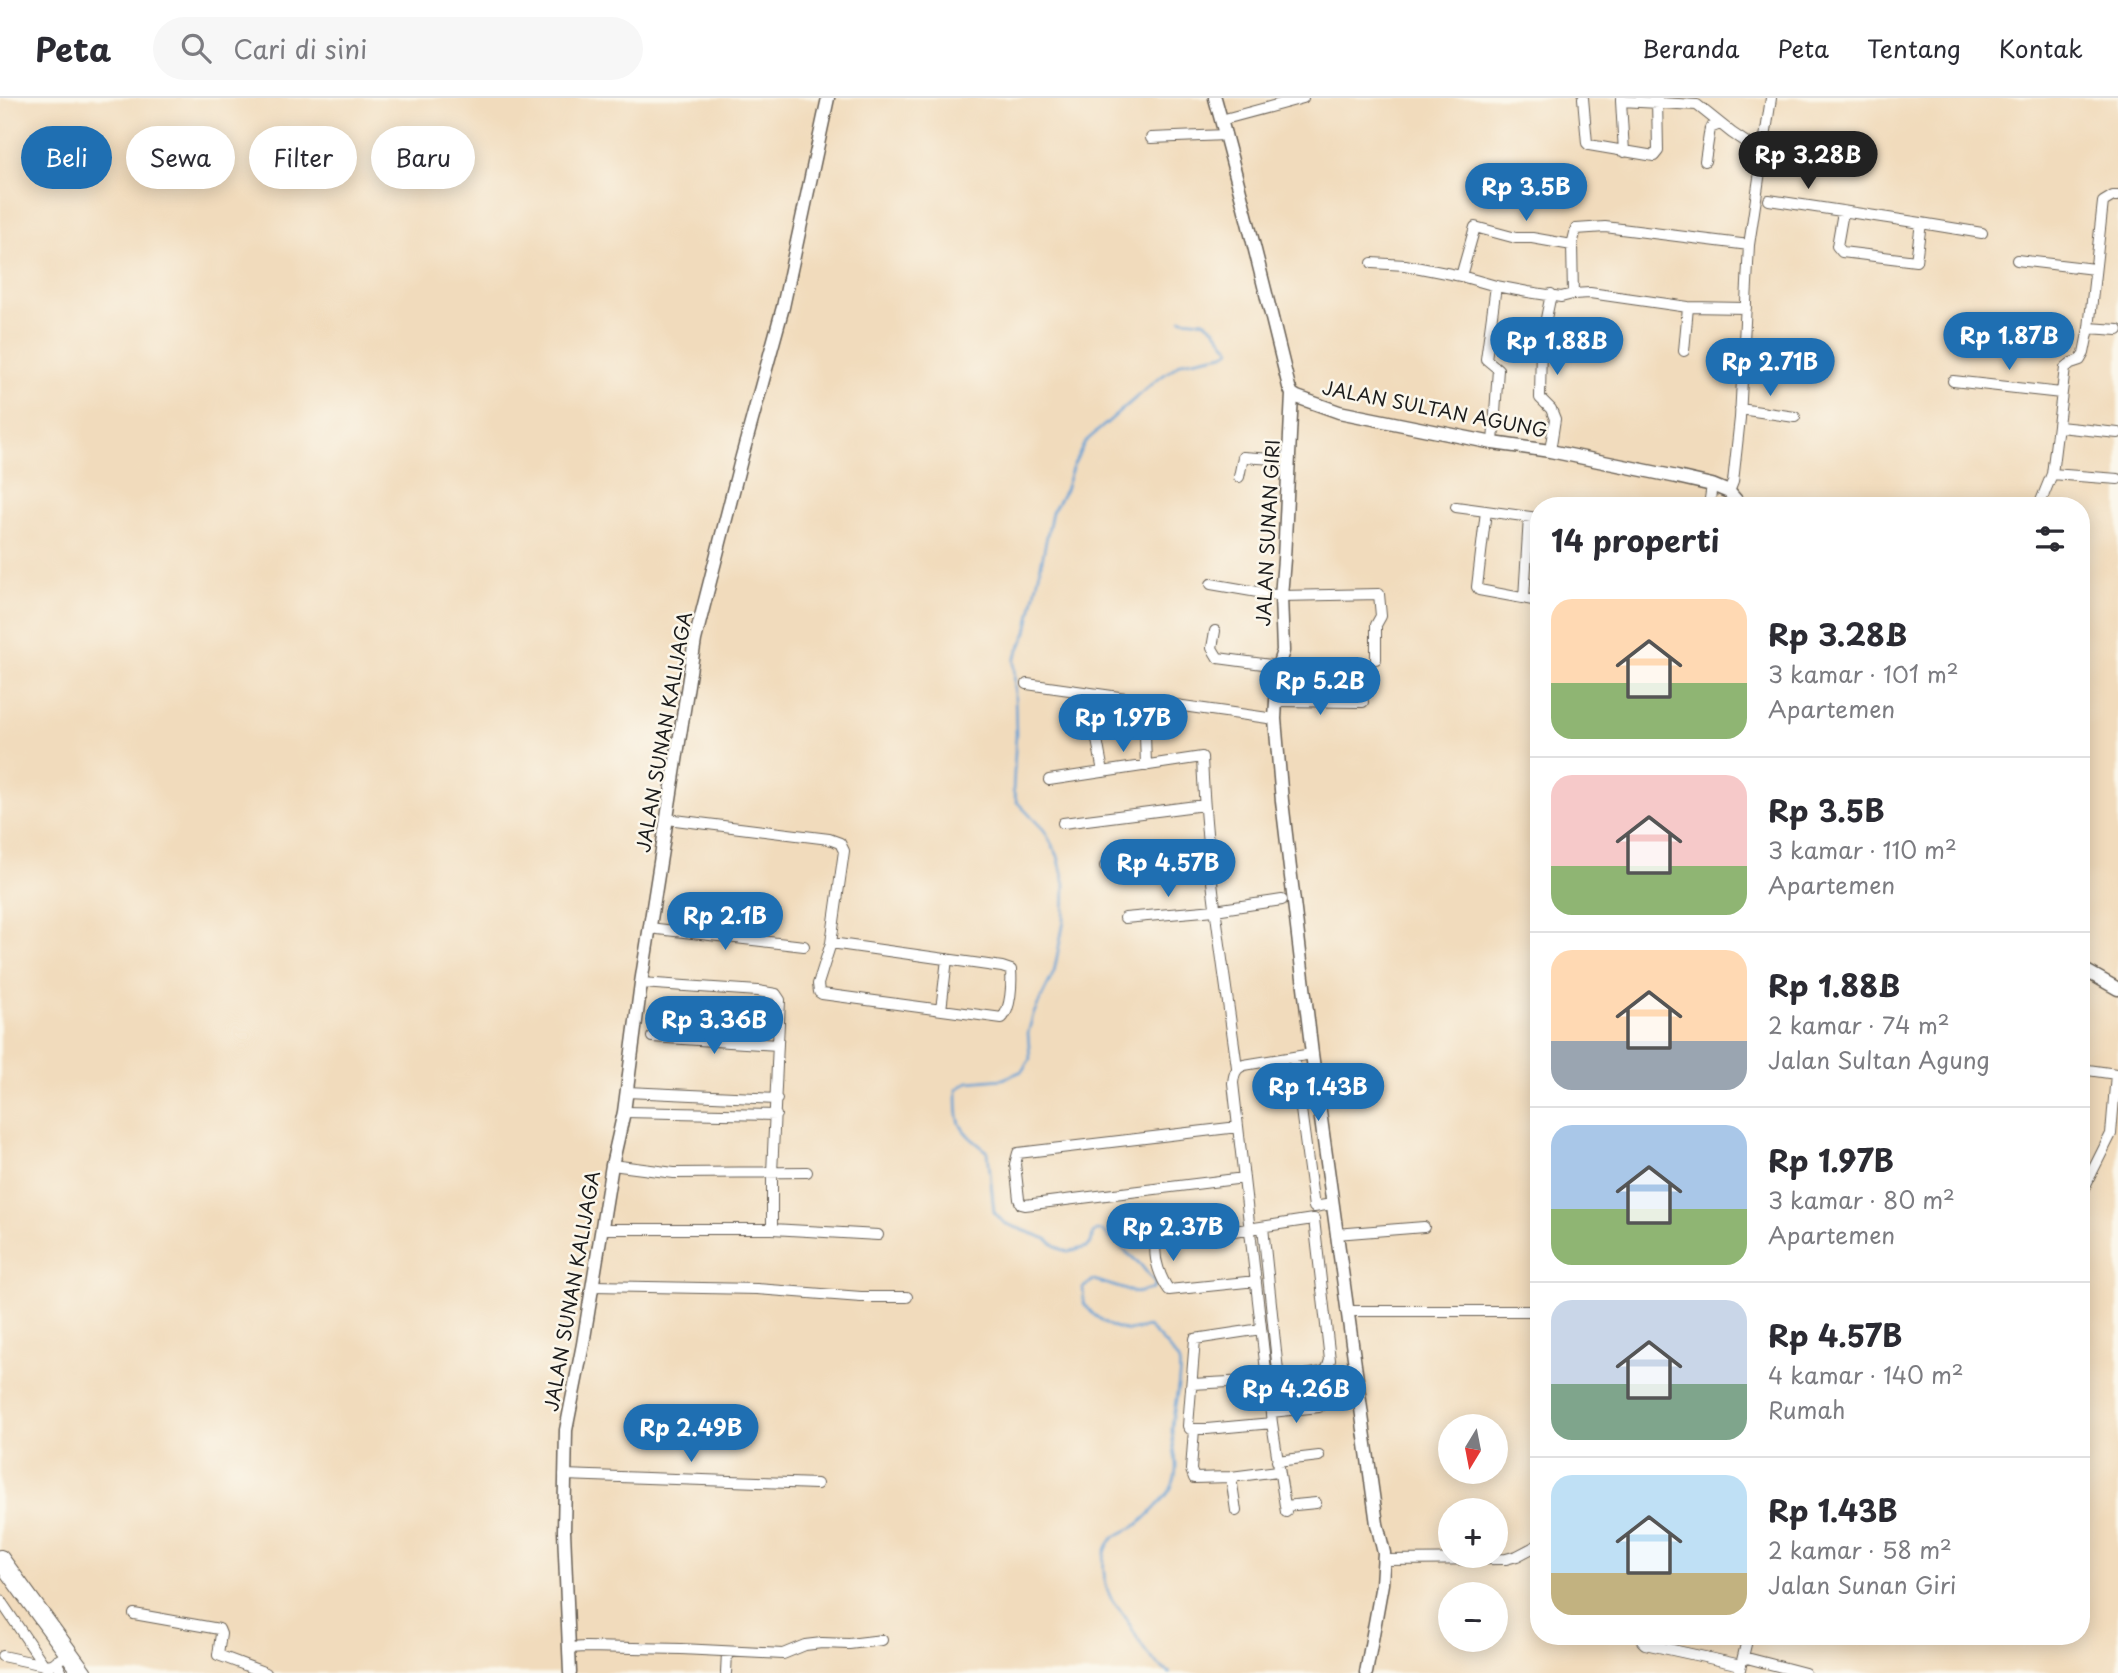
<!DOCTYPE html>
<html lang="id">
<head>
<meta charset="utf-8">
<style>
	:root { --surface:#fff; --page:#f7f7f7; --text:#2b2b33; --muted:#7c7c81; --line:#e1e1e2; --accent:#1f6fb2 }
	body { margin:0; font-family:"Playpen Sans",sans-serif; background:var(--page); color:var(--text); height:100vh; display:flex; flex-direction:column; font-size:26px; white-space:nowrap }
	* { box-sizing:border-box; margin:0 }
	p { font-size:23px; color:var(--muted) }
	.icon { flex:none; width:38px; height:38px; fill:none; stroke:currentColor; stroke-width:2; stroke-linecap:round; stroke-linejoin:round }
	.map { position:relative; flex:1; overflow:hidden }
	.panel { position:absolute; left:1530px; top:399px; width:560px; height:1148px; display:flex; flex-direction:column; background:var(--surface); border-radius:28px; box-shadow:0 4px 18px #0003 }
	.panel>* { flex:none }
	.banner { position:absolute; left:21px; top:28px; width:665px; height:63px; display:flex; gap:14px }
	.needle { width:46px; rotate:190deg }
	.controls { position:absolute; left:1438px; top:1316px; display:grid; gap:14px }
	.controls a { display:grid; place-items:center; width:70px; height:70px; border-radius:50%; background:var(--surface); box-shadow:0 4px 18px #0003; font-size:35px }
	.price { position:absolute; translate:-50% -60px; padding:0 16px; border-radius:24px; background:var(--accent); color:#fff; font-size:23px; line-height:46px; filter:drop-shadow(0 2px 4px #0008) }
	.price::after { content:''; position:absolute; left:50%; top:42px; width:21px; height:16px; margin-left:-10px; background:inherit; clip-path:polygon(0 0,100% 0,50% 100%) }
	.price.on { background:#222; color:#fff }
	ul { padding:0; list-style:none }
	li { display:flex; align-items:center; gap:21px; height:175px; padding:0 21px }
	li+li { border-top:2px solid var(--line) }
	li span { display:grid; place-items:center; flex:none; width:196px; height:140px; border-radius:21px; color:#555 }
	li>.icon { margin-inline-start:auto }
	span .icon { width:84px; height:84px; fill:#fffc; stroke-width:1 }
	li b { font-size:30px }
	h2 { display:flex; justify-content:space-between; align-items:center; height:84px; padding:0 21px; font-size:30px }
	.tag { padding:0 24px; border-radius:32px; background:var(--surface); box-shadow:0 4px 18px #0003; font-size:24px; line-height:63px }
	.tag.on { background:var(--accent); color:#fff }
	header { display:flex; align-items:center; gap:42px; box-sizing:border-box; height:98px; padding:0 35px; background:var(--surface); border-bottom:2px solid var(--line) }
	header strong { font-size:33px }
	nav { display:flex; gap:38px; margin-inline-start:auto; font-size:24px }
	.search { width:490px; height:63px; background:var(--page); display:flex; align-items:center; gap:18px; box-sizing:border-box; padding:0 24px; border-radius:38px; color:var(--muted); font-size:26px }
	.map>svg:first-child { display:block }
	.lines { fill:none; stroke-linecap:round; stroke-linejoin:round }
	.stream { stroke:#639fd3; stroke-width:2.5 }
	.minor-casing { stroke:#675f54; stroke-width:12 }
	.tertiary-casing { stroke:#675f54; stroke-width:15 }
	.trunk-casing { stroke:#675f54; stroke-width:20 }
	.minor { stroke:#fff; stroke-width:10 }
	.tertiary { stroke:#fff; stroke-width:12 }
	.trunk { stroke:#fff; stroke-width:18 }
	.labels { text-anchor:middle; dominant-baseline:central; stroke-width:5; stroke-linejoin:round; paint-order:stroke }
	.street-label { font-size:19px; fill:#1c1c1c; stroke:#fbf7ec }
</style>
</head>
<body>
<header>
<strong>Peta</strong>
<div class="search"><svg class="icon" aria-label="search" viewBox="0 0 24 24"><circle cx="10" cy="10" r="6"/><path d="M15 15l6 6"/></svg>Cari di sini</div>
<nav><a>Beranda</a><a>Peta</a><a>Tentang</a><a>Kontak</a></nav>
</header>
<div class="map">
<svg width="2118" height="1575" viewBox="0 0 2118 1575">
	<rect width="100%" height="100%" fill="#fbf7ec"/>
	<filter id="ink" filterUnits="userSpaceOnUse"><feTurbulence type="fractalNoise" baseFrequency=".0143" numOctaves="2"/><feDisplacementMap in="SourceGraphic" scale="14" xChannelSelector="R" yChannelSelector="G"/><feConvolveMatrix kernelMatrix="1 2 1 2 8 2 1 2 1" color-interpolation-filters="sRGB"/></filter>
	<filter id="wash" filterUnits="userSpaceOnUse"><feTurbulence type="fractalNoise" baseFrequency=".00686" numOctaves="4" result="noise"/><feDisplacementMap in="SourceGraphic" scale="28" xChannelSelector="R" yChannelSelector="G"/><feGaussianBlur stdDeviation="1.57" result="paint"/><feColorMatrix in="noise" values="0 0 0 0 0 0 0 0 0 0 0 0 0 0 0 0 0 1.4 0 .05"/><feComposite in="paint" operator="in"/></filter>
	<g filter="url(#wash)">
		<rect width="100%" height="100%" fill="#f1dbbc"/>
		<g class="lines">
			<path class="stream" d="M 1170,1575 C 1144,1560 1139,1541 1124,1517 C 1120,1511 1114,1506 1111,1500 C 1103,1486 1100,1457 1110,1444 C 1117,1435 1128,1433 1137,1427 C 1145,1422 1165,1400 1170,1392 C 1183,1370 1171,1350 1172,1329 C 1173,1314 1182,1277 1179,1265 C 1177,1258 1155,1235 1148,1229 L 1128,1233 L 1110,1228 L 1094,1217 L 1084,1206 L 1083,1190 L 1094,1182 L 1136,1195 L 1153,1191 L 1155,1185 L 1140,1166 L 1102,1133 L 1096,1133 L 1093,1136 L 1091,1145 L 1087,1149 L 1068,1154 L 1059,1150 L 1047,1141 L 1004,1125 L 994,1114 L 988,1054 C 958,1030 957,1030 957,991 L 968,984 L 1003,981 L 1022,973 L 1030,961 L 1028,935 L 1033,917 L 1054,874 L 1064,823 L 1065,786 L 1058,758 L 1044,732 L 1017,704 L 1013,693 L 1016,636 L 1014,562 L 1027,534 L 1052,414 L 1065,392 L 1072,370 L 1085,344 L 1154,284 L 1182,264 L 1224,256 L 1231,252 L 1214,230 L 1205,223 L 1181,221"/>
		</g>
	</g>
	<g filter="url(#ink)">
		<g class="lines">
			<g class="minor-casing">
				<path id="minor" d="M 1583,0 L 1587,45 L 1589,47 L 1654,58 L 1658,53 L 1657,0
					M 1621,0 L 1621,3 L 1697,7 L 1732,35 L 1762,55
					M 1621,3 L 1624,54
					M 1221,22 L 1303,0
					M 1151,40 L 1226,37
					M 1705,63 L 1710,30 L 1720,26
					M 1769,102 L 1921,125 L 1916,163 L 1842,154 L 1837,148 L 1843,114
					M 1921,125 L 1982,135
					M 2017,162 L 2094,171
					M 1372,165 L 1405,167 L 1461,178 L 1496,188 L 1528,194 L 1561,199 L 1573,196 L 1572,147 L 1576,131 L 1605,129 L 1749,147
					M 1461,178 L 1475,129 L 1516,140 L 1532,140 L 1572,147
					M 1573,196 L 1590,195 L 1688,209 L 1746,210
					M 2089,230 L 2118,232
					M 1684,253 L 1688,209
					M 1953,283 L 2061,295
					M 1740,311 L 1795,319
					M 2059,329 L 2118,335
					M 1493,345 L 1498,271 L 1486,261 L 1496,188
					M 1550,353 L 1555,321 L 1551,311 L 1540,300 L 1541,245 L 1551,196
					M 2052,376 L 2118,381
					M 1239,379 L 1243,359 L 1288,362
					M 1729,394 L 1733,384 L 1740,320 L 1749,147 L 1771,0
					M 1709,408 L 1712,387
					M 2039,408 L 2052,376 L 2065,270 L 2071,265 L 2080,262 L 2084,255 L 2089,230 L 2103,104 L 2113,98 L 2118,98
					M 1456,409 L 1538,420
					M 1486,413 L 1477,489 L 1479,492 L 1538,503
					M 1211,486 L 1281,498 L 1379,496 L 1381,518 L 1376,527 L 1376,561
					M 1524,500 L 1529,419
					M 1215,533 L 1212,550 L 1218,560 L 1278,568
					M 1027,586 L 1275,621
					M 1277,603 L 1363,604
					M 1145,635 L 1146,668
					M 1096,636 L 1103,674
					M 1049,682 L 1202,659 C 1206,764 1223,866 1237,969
					M 667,721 L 829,741 L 840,745 L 844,753 L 831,845 L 1002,869 L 1011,872 C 1012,886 1011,911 1002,920 L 822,896 L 819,894 L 818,886 L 831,845
					M 1063,725 L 1204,707
					M 1105,768 L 1209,759
					M 1125,820 L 1215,812 L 1282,802
					M 649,830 L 804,848
					M 641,885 L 758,893 L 776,896 L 780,902 L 772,1075 L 772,1131
					M 941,912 L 947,861
					M 652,939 L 778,947
					M 1294,959 L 1314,1109 L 1332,1106
					M 2081,971 L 2116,976
					M 627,994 L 777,1001
					M 624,1014 L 776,1017
					M 1238,1029 L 1018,1055 L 1015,1066 L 1019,1101 L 1021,1106 L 1025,1107 L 1244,1080
					M 612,1067 L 674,1075 L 807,1074
					M 2081,1096 L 2111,1036 L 2116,976 L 2118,976
					M 601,1131 L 772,1131 L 878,1137
					M 1336,1136 L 1424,1129
					M 1256,1183 L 1169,1192 C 1161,1181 1153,1161 1156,1146 L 1162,1144 L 1313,1121 L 1314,1121 L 1330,1262 L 1327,1271 L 1322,1274 L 1289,1280 L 1280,1278 L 1278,1273 L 1263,1129
					M 593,1188 L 757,1191 L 861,1199 L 907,1199
					M 1346,1213 L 1538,1213
					M 1261,1231 L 1195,1241 L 1188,1328 L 1190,1331 L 1207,1331 L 1272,1325
					M 1192,1286 L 1267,1282
					M 1271,1314 L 1319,1309
					M 1194,1331 L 1191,1372 L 1194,1380 L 1231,1379 L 1278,1373
					M 1277,1363 L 1319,1358
					M 564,1377 L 817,1386
					M 1231,1379 L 1236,1413
					M 1285,1408 L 1316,1405
					M 1286,1414 L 1272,1325 L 1233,985 C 1234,976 1235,971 1244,967 L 1312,956
					M 1383,1462 L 1506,1461 L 1517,1458 L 1538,1447
					M 0,1502 L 44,1567 L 52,1566 L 68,1556
					M 134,1516 L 219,1531 L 221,1536 L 218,1557 L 266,1575
					M 1642,1538 L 1642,1543 L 1645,1546 L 1741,1567
					M 569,1550 L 586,1549 L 681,1551 L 783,1556 L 805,1547 L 822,1545 L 849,1546 L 882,1542
					M 2,1558 L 44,1567 L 50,1575
					M 1743,1559 L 1805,1575
					M 56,1563 L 62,1575
					M 726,1575 L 727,1554
					M 1739,1575 L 1748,1538"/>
			</g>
			<g class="tertiary-casing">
				<path id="tertiary" d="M 1215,0 C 1242,96 1265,192 1289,289 L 1292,296 L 1297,299 L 1339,314 L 1493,345 L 1550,353 L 1677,379 L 1712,387 L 1729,394 L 1741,408
					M 1292,296 L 1284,461 L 1281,498 L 1283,553 L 1278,568 L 1275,621 L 1282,703 L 1312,956 L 1377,1426 L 1384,1455 L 1382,1486 L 1366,1575
					M 2081,870 L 2118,891
					M 570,1575 L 564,1433 L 566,1332 L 583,1246 L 612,1067 L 624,1014 L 641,885 L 695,542 L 741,362 L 783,209 L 828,0"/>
			</g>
			<g class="trunk-casing">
				<path id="trunk" d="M 0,1461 L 83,1575"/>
			</g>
			<use href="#minor" class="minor"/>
			<use href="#tertiary" class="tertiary"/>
			<use href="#trunk" class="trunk"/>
		</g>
	</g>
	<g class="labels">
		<g class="street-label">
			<text transform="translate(1435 310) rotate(11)">JALAN SULTAN AGUNG</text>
			<text transform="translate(1267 435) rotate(-87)">JALAN SUNAN GIRI</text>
			<text transform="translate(663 634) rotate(-80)">JALAN SUNAN KALIJAGA</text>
			<text transform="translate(571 1193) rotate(-80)">JALAN SUNAN KALIJAGA</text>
		</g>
	</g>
</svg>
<div class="controls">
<a><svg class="needle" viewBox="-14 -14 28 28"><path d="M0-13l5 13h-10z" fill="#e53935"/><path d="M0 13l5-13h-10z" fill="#7c7c81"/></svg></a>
<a>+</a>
<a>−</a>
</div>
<b class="price on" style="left:1808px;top:93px">Rp 3.28B</b>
<b class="price" style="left:1526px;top:125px">Rp 3.5B</b>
<b class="price" style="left:2009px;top:274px">Rp 1.87B</b>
<b class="price" style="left:1557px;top:279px">Rp 1.88B</b>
<b class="price" style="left:1770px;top:300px">Rp 2.71B</b>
<b class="price" style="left:1320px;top:619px">Rp 5.2B</b>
<b class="price" style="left:1123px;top:656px">Rp 1.97B</b>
<b class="price" style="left:1168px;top:801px">Rp 4.57B</b>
<b class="price" style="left:725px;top:854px">Rp 2.1B</b>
<b class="price" style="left:714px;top:958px">Rp 3.36B</b>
<b class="price" style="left:1318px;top:1025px">Rp 1.43B</b>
<b class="price" style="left:1173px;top:1165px">Rp 2.37B</b>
<b class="price" style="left:1296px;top:1327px">Rp 4.26B</b>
<b class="price" style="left:691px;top:1366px">Rp 2.49B</b>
<div class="banner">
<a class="tag on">Beli</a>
<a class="tag">Sewa</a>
<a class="tag">Filter</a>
<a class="tag">Baru</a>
</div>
<section class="panel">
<h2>14 properti<svg class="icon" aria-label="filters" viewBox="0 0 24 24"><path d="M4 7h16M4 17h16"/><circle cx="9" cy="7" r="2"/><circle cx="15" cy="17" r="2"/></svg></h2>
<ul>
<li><span style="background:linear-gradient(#ffd9b3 60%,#8fb573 0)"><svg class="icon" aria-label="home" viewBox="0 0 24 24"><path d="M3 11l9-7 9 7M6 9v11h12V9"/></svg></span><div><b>Rp 3.28B</b><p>3 kamar · 101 m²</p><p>Apartemen</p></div></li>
<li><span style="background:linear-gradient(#f6c9c9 65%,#8fb573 0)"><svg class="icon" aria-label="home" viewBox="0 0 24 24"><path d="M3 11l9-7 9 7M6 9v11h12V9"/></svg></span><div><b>Rp 3.5B</b><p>3 kamar · 110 m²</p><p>Apartemen</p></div></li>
<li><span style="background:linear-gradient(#ffd9b3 65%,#9aa5b1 0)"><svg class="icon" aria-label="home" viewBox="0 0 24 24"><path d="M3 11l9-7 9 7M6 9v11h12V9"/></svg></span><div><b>Rp 1.88B</b><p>2 kamar · 74 m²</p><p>Jalan Sultan Agung</p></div></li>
<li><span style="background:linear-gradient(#a9c7e8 60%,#8fb573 0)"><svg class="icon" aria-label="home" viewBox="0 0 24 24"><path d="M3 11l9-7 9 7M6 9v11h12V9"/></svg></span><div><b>Rp 1.97B</b><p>3 kamar · 80 m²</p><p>Apartemen</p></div></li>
<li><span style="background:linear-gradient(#c9d6e8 60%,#7fa58c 0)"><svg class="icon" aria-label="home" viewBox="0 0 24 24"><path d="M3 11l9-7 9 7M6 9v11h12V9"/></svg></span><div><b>Rp 4.57B</b><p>4 kamar · 140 m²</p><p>Rumah</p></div></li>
<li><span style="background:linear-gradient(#bfe0f5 70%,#c2b280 0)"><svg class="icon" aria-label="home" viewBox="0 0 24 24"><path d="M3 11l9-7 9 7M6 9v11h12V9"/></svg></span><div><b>Rp 1.43B</b><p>2 kamar · 58 m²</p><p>Jalan Sunan Giri</p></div></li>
</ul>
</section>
</div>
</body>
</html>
